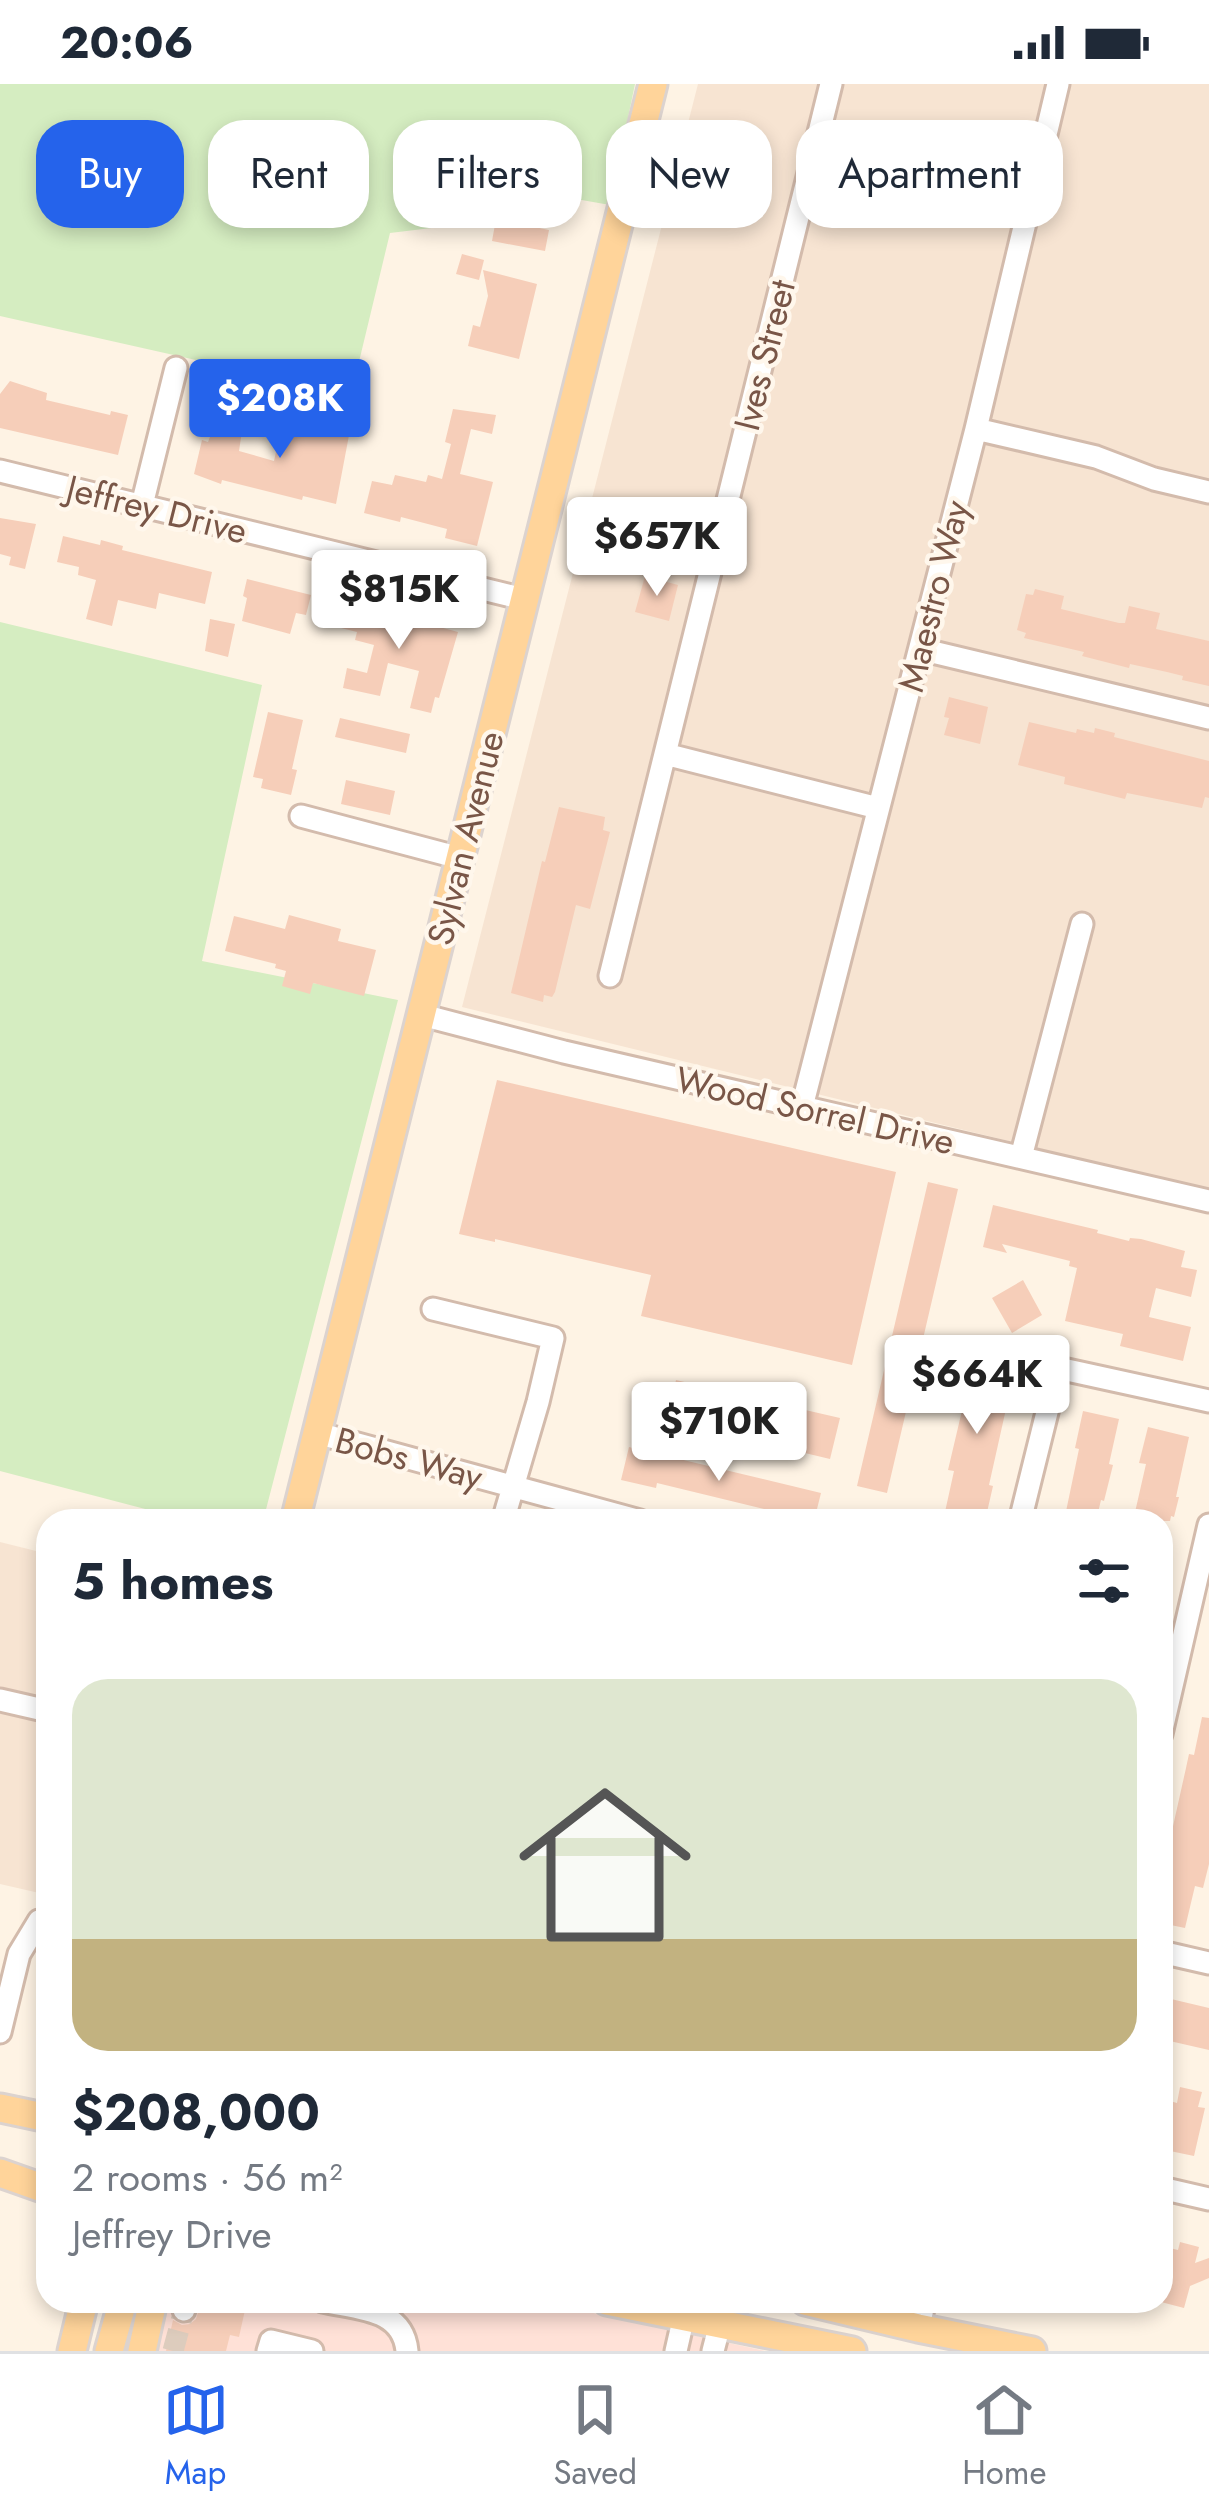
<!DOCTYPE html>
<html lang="en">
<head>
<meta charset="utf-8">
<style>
	:root { --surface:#fff; --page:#f6f6f7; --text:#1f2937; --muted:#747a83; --line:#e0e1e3; --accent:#2563eb }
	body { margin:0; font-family:Jost,sans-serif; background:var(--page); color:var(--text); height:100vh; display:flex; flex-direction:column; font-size:45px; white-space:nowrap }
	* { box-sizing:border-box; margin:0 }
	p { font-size:39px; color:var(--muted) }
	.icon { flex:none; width:66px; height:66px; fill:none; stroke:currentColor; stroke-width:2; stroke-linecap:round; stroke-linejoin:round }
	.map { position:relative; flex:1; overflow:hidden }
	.sheet { position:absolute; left:36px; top:1425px; width:1137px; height:804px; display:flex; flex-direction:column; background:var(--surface); border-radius:36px; box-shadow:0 6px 18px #0003 }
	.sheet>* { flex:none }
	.banner { position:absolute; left:36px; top:36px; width:1137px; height:108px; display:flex; gap:24px }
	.price { position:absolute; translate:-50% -102px; padding:0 27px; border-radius:12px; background:#fff; color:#222; font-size:39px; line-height:78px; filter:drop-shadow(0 3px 6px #0008) }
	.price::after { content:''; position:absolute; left:50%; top:72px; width:36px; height:27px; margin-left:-18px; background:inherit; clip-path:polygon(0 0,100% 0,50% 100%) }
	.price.on { background:var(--accent); color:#fff }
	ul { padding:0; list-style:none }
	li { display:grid; align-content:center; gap:24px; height:636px; padding:0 36px }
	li+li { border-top:3px solid var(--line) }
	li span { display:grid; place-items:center; height:372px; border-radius:36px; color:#555 }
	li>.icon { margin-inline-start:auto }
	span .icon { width:216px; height:216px; fill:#fffc; stroke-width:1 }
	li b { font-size:51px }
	h2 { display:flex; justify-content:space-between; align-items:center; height:144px; padding:0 36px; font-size:51px }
	.chip { padding:0 42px; border-radius:36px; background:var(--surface); box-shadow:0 6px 18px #0003; font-size:42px; line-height:108px }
	.chip.on { background:var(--accent); color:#fff }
	.status { display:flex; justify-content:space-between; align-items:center; height:84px; padding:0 60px; background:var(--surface); direction:ltr }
	.status svg { height:33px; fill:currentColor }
	.tab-bar { display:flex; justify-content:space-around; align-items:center; height:168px; border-top:3px solid var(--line); background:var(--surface); font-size:33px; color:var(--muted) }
	.tab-bar a { display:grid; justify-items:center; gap:6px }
	.tab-bar .on { color:var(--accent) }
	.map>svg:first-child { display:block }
	.residential { fill:#f7e4d2 }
	.commercial { fill:#ffe1d7 }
	.green { fill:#d5edc1 }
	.building { fill:#f6ceb9 }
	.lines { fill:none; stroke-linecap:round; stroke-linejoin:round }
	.minor-tunnel { stroke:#ddccbd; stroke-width:21; stroke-dasharray:21 10; stroke-linecap:butt }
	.minor-casing { stroke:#d3bbac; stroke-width:27 }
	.major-casing { stroke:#dcd3cf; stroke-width:33 }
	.minor { stroke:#fff; stroke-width:21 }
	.major { stroke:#ffd49a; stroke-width:27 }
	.labels { text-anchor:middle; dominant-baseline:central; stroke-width:9; stroke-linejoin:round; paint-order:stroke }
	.street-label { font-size:36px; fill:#795647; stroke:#fff7ec }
</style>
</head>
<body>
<div class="status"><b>20:06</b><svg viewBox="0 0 49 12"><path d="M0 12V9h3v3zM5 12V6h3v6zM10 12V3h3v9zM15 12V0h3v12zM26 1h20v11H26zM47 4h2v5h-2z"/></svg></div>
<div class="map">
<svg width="1209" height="2267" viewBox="0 0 1209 2267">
	<rect width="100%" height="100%" fill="#fef3e4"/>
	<path class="residential" d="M 698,0 L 1209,0 L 1209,1106 L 462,923 Z
		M 0,1458 L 48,1470 L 48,1811 L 0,1800 Z"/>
	<path class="commercial" d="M 159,2217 L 539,2217 L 765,2267 L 146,2267 Z"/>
	<path class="green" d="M 0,0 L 635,0 L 610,121 L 491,100 L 448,142 L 390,149 L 351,311 L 0,232 Z
		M 0,538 L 262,601 L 202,877 L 398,916 L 263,1437 L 191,1437 L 0,1387 Z"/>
	<path class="building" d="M 496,135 L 549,146 L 545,167 L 492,157 Z
		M 462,170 L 484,176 L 479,196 L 456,190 Z
		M 483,186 L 537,200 L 519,275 L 468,262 L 473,241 L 480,243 L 488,212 Z
		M 10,297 L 47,309 L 46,316 L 110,331 L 111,327 L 128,331 L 118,371 L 0,344 L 0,310 Z
		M 453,325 L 496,331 L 492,350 L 471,345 L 460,390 L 493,398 L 477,462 L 445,454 L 447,445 L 401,433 L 400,438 L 364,429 L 372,397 L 392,401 L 395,391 L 426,398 L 428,391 L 442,395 L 451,360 L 445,358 Z
		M 284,331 L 350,346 L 336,420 L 303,412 L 302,416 L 222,396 L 221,400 L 194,390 L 202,356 L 208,358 L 215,340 L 242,347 L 239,367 L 274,377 Z
		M 0,434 L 36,440 L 25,485 L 9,481 L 11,473 L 0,470 Z
		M 63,452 L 100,461 L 101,456 L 123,462 L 122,466 L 212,488 L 205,520 L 159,509 L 156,525 L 118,516 L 112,542 L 86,535 L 96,496 L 78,491 L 79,483 L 57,478 Z
		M 645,492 L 678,501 L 669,537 L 635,528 Z
		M 247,495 L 311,511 L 306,531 L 296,529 L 290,550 L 242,537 L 247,514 L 243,512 Z
		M 1035,505 L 1064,512 L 1061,525 L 1119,539 L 1125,539 L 1129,522 L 1160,529 L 1156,545 L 1209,557 L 1209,602 L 1182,596 L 1183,592 L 1167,588 L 1130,580 L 1129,584 L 1082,572 L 1084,568 L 1024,554 L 1026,549 L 1017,546 L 1026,510 L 1033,511 Z
		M 343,519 L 377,527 L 379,522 L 400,528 L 399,532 L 458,548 L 439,614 L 435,613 L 431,629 L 410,624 L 419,587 L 388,579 L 380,612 L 343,604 L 347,584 L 367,589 L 374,561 L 355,556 L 357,548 L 337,543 Z
		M 210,535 L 235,540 L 228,573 L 205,567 Z
		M 949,613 L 988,623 L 980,660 L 944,651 L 949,634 L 944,633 Z
		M 268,628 L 303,636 L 292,685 L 297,686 L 291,711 L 261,704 L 263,695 L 253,693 Z
		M 340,634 L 410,650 L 406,669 L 335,653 Z
		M 1029,638 L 1076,649 L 1077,645 L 1094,649 L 1095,644 L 1115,649 L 1114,653 L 1209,677 L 1209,714 L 1205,713 L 1202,724 L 1127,709 L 1125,715 L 1064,700 L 1065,693 L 1018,681 Z
		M 346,696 L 395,707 L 390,731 L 341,720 Z
		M 559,723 L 605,733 L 603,746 L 610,748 L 590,825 L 576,821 L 555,908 L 552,913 L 544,911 L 543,918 L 511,909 L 542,777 L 545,778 Z
		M 289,831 L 341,845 L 338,857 L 376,866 L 364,912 L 313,899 L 310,910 L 282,902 L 286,887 L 275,884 L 276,880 L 225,867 L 234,832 L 285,845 Z
		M 497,996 L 896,1088 L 852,1281 L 641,1232 L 651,1191 L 495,1155 L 495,1158 L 459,1150 Z
		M 928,1098 L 958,1105 L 887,1409 L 857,1402 Z
		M 993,1121 L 1098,1146 L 1097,1149 L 1129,1157 L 1130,1154 L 1141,1155 L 1185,1167 L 1181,1183 L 1197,1186 L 1191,1213 L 1156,1204 L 1149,1233 L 1191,1243 L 1183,1277 L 1120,1262 L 1123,1250 L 1065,1237 L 1077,1184 L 1069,1182 L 1070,1177 L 1002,1160 L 1007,1169 L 983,1163 Z
		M 1023,1196 L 1042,1231 L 1012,1249 L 992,1214 Z
		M 969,1261 L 1009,1271 L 1005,1287 L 1001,1288 L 995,1313 L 1008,1316 L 989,1401 L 993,1402 L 985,1437 L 943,1437 L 954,1387 L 948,1386 L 968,1301 L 960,1299 Z
		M 676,1296 L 840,1334 L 830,1375 L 667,1336 Z
		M 1083,1327 L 1119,1335 L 1109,1380 L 1113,1381 L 1104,1417 L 1101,1416 L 1096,1437 L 1064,1437 L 1079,1365 L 1075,1364 Z
		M 1148,1343 L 1189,1353 L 1176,1413 L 1179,1413 L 1174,1433 L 1171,1432 L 1170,1437 L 1133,1437 L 1146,1380 L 1139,1379 Z
		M 629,1363 L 821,1409 L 814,1437 L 657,1399 L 656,1404 L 621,1396 Z
		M 1202,1633 L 1209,1634 L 1209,1780 L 1203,1804 L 1195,1802 L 1185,1844 L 1161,1839 L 1161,1796 L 1186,1684 L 1189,1670 L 1194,1671 Z
		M 1171,1915 L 1209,1924 L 1209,1966 L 1161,1955 L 1163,1916 L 1170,1918 Z
		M 1180,2003 L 1202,2008 L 1198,2023 L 1205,2024 L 1194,2072 L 1170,2067 L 1171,2062 L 1161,2060 L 1161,2034 L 1166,2016 L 1177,2019 Z
		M 1180,2158 L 1199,2163 L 1195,2179 L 1209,2174 L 1209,2194 L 1190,2202 L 1184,2224 L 1161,2218 L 1161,2162 L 1178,2166 Z
		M 219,2217 L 247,2217 L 239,2253 L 230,2251 L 226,2267 L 166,2267 L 173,2236 L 182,2241 L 190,2240 L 196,2235 L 200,2222 L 217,2226 Z"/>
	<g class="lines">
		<path class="minor-tunnel" d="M 173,2267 L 184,2226"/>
		<g class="minor-casing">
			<path id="minor" d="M 812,82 L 1026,131
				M 976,345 L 1096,373 L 1154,395 L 1209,408
				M 0,387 L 524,515
				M 142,421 L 176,284
				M 920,565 L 1209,634
				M 665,670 L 878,724
				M 301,732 L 460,774
				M 610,892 L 831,0
				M 422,931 L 564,968 L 1209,1117
				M 802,1023 L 976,345 L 1058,0
				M 1021,1073 L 1082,840
				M 433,1225 L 553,1254 L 538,1318 L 503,1437
				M 317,1349 L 640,1437
				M 1020,1437 L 1058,1284 L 1209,1317
				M 0,1616 L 48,1627
				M 1161,1650 L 1209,1441
				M 1161,1868 L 1209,1879
				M 0,1948 L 19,1870 L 39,1837 L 48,1836
				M 1161,2104 L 1209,2115
				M 323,2217 C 358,2225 403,2224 407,2267
				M 184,2226 L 186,2217
				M 918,2244 L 925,2217
				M 268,2267 L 271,2257 L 312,2267
				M 676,2267 L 684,2232 L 695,2217
				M 713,2267 L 720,2240 L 716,2217"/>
		</g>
		<g class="major-casing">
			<path id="major" d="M 295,1437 L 653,0
				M 0,2024 L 48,2034
				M 0,2089 L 48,2106
				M 607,2217 L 852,2267
				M 805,2217 L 918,2244 L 1032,2267
				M 72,2267 L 84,2217
				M 109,2267 L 123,2217
				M 142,2267 L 153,2217"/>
		</g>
		<use href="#minor" class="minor"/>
		<use href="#major" class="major"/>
	</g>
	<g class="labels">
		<g class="street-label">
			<text transform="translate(764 271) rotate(-76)">Ives Street</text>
			<text transform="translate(157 425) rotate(14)">Jeffrey Drive</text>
			<text transform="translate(933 512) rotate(-76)">Maestro Way</text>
			<text transform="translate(465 754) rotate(-76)">Sylvan Avenue</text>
			<text transform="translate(815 1026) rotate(13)">Wood Sorrel Drive</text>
			<text transform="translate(409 1374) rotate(15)">Bobs Way</text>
		</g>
	</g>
</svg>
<b class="price on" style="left:280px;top:377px">$208K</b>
<b class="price" style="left:657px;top:515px">$657K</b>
<b class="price" style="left:399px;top:568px">$815K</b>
<b class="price" style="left:977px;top:1353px">$664K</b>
<b class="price" style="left:719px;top:1400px">$710K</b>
<div class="banner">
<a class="chip on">Buy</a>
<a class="chip">Rent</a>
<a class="chip">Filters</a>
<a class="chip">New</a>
<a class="chip">Apartment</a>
</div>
<section class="sheet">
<h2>5 homes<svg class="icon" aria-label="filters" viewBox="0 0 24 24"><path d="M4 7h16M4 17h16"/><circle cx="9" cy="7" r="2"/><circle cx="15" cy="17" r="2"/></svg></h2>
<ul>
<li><span style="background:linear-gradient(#dfe7d0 70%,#c2b280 0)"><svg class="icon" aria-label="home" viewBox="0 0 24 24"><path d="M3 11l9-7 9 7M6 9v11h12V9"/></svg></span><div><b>$208,000</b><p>2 rooms · 56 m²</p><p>Jeffrey Drive</p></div></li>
</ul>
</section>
</div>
<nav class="tab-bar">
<a class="on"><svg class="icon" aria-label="map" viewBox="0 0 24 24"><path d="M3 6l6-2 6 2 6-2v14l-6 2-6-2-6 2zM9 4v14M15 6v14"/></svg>Map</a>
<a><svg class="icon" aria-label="saved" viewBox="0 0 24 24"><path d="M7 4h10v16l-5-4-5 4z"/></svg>Saved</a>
<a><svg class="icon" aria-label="home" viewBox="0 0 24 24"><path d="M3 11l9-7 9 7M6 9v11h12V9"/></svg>Home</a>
</nav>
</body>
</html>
